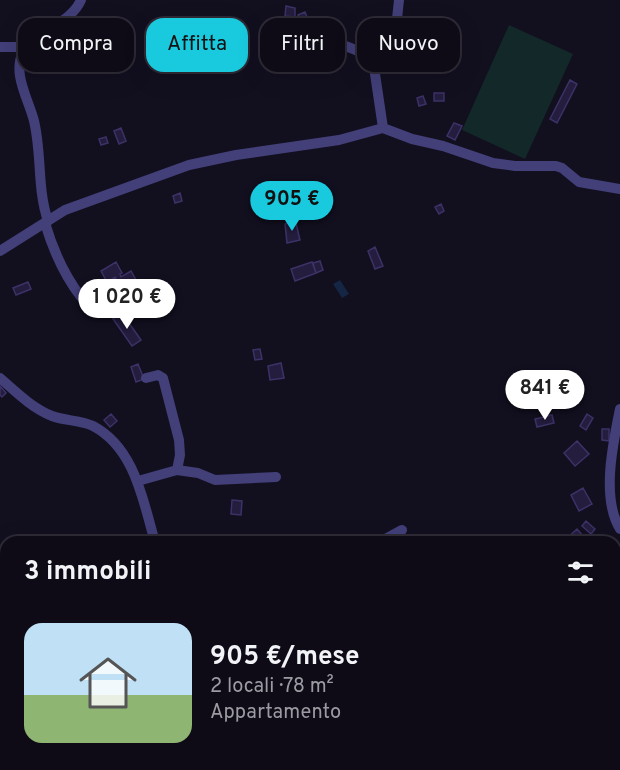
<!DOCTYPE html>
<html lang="it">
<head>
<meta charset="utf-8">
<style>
	:root { --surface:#0e0b17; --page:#171420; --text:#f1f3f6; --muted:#9b9ba1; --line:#2e2b36; --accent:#19c9de }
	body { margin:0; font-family:Overpass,sans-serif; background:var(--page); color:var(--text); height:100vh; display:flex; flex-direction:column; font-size:22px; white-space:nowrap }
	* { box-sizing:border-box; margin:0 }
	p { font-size:20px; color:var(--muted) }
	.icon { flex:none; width:33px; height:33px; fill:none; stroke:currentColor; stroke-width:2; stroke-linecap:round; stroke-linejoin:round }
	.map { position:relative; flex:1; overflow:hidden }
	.sheet { position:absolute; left:0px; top:536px; width:621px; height:236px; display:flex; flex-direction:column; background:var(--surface); border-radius:18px 18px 0 0; box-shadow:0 6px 24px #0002,0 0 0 2px var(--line) }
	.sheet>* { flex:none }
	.guide { position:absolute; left:18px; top:18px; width:585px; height:54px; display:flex; gap:12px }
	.price { position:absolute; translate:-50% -51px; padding:0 14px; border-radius:21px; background:#fff; color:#222; font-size:20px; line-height:39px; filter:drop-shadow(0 2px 3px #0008) }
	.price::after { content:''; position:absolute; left:50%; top:36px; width:18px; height:14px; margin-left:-9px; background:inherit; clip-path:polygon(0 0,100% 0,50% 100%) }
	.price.on { background:var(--accent); color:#111 }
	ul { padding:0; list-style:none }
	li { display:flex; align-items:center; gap:18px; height:150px; padding:0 24px }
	li span { display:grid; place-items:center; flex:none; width:168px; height:120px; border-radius:18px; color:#555 }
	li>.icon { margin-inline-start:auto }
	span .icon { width:72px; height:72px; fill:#fffc; stroke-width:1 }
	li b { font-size:26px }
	h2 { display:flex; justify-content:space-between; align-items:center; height:72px; padding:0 24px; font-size:26px }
	.tag { padding:0 21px; border-radius:18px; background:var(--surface); box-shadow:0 6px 24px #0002,0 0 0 2px var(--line); font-size:21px; line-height:54px }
	.tag.on { background:var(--accent); color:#111 }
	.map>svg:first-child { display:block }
	.green { fill:#132828 }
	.water { fill:#142643 }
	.building { fill:#241d3e; stroke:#3d3267; stroke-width:1.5 }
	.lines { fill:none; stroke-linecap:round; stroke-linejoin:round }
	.minor { stroke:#423f79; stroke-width:10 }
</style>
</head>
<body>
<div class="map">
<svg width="620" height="770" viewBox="0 0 620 770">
	<rect width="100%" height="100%" fill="#120f1f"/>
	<path class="green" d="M 509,25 L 573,54 L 525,159 L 462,130 Z
		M 328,765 L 390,765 L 401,770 L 323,770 Z"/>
	<path class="water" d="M 340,280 L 349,294 L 342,298 L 333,284 Z"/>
	<path class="building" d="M 286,6 L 295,8 L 295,17 L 285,16 Z
		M 305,12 L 307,17 L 300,20 L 298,15 Z
		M 570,80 L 577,84 L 557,123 L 550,119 Z
		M 434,93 L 444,93 L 444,101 L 434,101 Z
		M 423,96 L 426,104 L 419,106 L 417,98 Z
		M 454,123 L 462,126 L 455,140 L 447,136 Z
		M 121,128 L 126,141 L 119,144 L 114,131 Z
		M 106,137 L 108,143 L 101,145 L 99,139 Z
		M 180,193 L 182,201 L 175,203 L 173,196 Z
		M 441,204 L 444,211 L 439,214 L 435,207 Z
		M 295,219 L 300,240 L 287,243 L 285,224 Z
		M 375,247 L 383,266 L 375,269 L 368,251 Z
		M 320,261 L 323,270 L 316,273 L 313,263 Z
		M 116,262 L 122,273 L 120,274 L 121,277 L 131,271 L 140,287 L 129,293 L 125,285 L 118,289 L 115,284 L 118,282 L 115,277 L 107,282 L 101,271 Z
		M 312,262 L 316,273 L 295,281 L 291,269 Z
		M 28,282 L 31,289 L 16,295 L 13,288 Z
		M 122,313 L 141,340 L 132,346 L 113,319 Z
		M 260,349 L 262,359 L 255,360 L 253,350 Z
		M 281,363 L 284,378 L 270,380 L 268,366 Z
		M 138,364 L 144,379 L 136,382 L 131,367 Z
		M 0,386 L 6,393 L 2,397 L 0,395 Z
		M 111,414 L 117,421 L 110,427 L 104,420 Z
		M 587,414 L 593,418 L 586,430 L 580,426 Z
		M 552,415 L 554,423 L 537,427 L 535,419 Z
		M 602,429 L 609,429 L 609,441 L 602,440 Z
		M 577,441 L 589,454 L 575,466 L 564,453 Z
		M 583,488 L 592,504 L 579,511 L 571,495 Z
		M 232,500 L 242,501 L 241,515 L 231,514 Z
		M 586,521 L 595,529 L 591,534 L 582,526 Z
		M 577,529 L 588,542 L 567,542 L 565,540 Z"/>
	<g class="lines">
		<path class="minor" d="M 326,31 C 332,48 366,47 375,64
			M 0,47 L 26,47
			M 383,128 L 374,67 C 379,58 390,62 397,56 L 396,28 L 399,0
			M 48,221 C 37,189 42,154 34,121 C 29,100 11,72 24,51 C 37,29 70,25 81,0
			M 45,223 C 53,250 64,275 81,297
			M 0,251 L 65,210 L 189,165 L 236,155 L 339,140 L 383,128 L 412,139 L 443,146 L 493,163 L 515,166 L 556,166 L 562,168 L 579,182 L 620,189
			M 0,378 C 16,392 32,408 52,416 C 65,421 81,420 93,426 C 135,448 143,501 155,542
			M 146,378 L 158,375 L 163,378 L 179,440 L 180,455 L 177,470
			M 620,409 C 613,443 601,498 620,529
			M 138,481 L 177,470 L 198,473 L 215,480 L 276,477
			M 380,542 L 402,530
			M 615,617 L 620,617
			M 0,653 L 6,659
			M 615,709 L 620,710
			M 2,765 L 6,763
			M 92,765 L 102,770
			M 212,765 L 214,770
			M 403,765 L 415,770
			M 315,770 L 321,765
			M 474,770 L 476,765"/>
	</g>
</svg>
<b class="price on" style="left:292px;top:232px">905 €</b>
<b class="price" style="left:127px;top:330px">1 020 €</b>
<b class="price" style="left:545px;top:421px">841 €</b>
<div class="guide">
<a class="tag">Compra</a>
<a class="tag on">Affitta</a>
<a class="tag">Filtri</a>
<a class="tag">Nuovo</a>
</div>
<section class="sheet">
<h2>3 immobili<svg class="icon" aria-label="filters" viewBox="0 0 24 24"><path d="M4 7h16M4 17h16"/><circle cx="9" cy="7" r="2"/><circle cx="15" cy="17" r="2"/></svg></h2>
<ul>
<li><span style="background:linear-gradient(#bfe0f5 60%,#8fb573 0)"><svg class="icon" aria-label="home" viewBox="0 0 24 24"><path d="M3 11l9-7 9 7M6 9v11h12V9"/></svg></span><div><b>905 €/mese</b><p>2 locali · 78 m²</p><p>Appartamento</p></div></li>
</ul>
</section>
</div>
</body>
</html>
